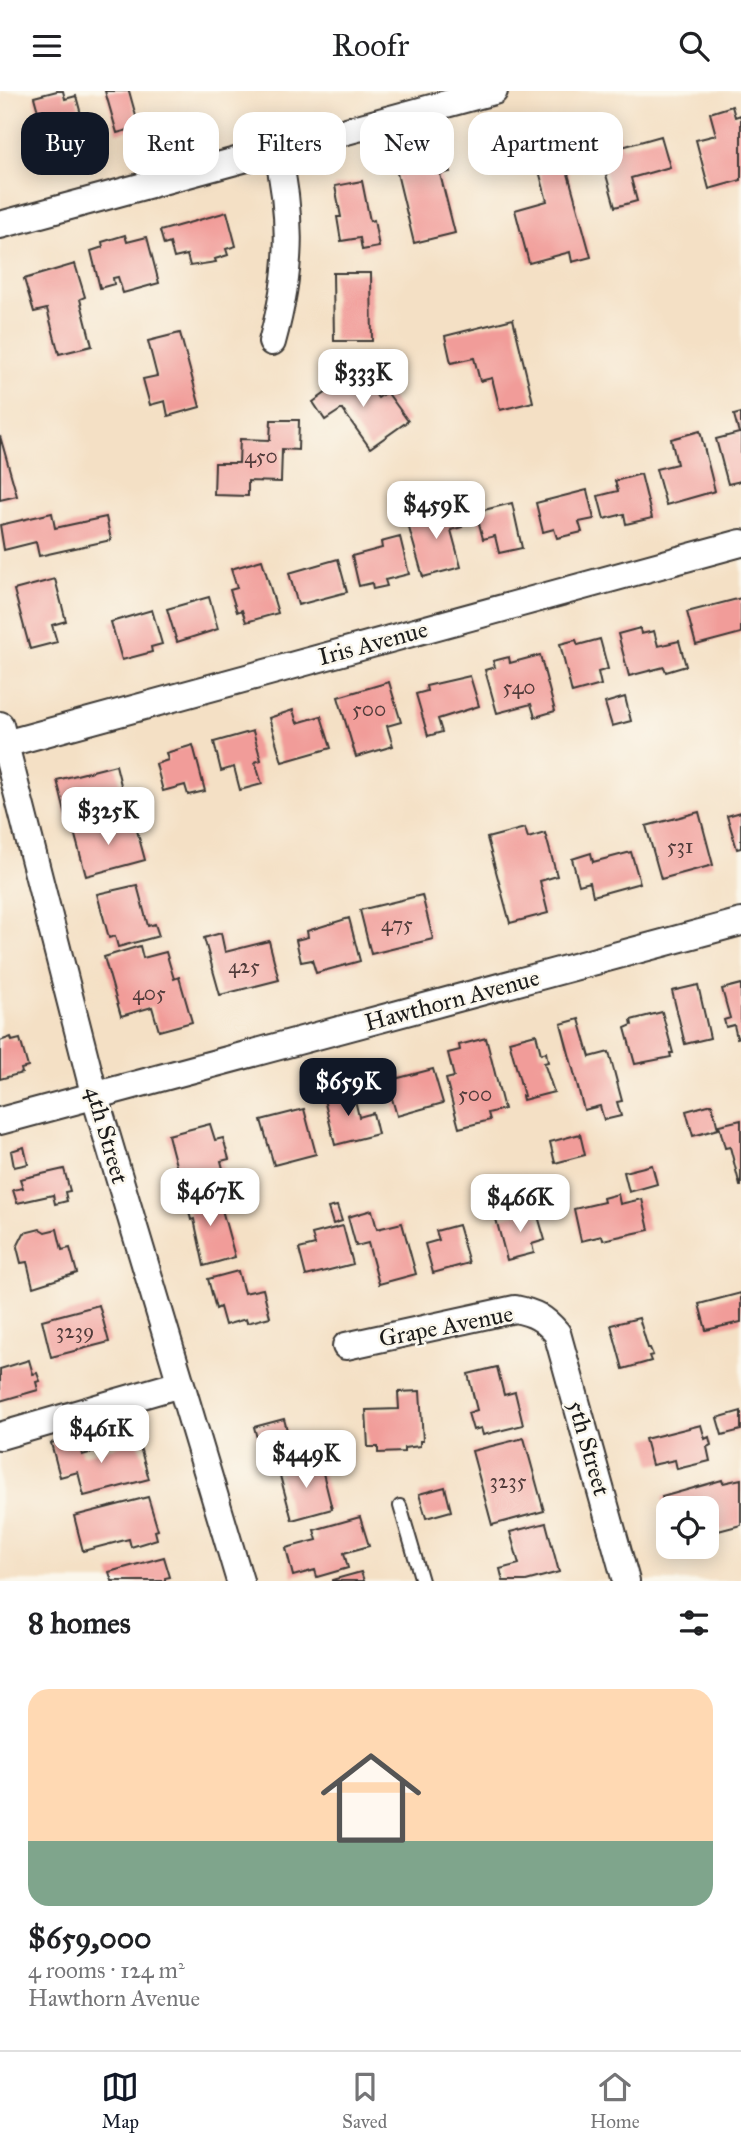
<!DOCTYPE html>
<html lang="en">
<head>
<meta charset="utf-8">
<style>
	:root { --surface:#fff; --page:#f2f2f2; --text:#202124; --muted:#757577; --line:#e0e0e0; --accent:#111827 }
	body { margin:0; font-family:"IM FELL Great Primer",serif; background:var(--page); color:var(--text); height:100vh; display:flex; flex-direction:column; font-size:26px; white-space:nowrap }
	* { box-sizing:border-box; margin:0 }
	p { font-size:23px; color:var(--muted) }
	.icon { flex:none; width:38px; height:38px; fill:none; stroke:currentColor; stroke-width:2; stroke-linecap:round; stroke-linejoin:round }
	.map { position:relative; height:1490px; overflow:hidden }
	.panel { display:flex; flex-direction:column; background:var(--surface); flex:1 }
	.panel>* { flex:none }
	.banner { position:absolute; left:21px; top:21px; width:700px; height:63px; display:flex; gap:14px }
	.fabs { position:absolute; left:656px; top:1405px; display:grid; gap:14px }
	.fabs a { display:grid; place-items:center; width:63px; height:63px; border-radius:14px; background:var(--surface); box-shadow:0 4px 18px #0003; font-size:35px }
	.price { position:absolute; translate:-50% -60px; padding:0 16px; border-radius:14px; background:#fff; color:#222; font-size:23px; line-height:46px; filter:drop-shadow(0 2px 4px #0008) }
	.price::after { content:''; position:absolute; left:50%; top:42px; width:21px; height:16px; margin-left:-10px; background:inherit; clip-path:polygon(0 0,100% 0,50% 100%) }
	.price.selected { background:var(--accent); color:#fff }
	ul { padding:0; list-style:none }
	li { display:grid; align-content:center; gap:14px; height:371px; padding:0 28px }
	li span { display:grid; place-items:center; height:217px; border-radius:21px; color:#555 }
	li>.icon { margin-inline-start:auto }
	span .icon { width:126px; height:126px; fill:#fffc; stroke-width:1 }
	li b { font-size:30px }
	h2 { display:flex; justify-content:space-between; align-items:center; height:84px; padding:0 28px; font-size:30px }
	.tag { padding:0 24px; border-radius:21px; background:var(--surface); box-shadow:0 4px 18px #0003; font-size:24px; line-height:63px }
	.tag.selected { background:var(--accent); color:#fff }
	header { display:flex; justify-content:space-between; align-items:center; height:91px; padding:0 28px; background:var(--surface); font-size:32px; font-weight:600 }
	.dock { display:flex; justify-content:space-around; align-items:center; height:98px; border-top:2px solid var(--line); background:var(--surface); font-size:19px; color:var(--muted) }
	.dock a { display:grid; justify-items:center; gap:4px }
	.dock .selected { color:var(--accent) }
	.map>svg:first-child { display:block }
	.building { fill:#f19c99 }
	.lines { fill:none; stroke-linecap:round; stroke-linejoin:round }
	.lane-casing { stroke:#3c3935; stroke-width:16 }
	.street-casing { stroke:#3c3935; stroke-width:30 }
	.lane { stroke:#fff; stroke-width:12 }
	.street { stroke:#fff; stroke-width:26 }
	.labels { text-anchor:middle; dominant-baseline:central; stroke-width:5; stroke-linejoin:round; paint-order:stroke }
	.number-label { font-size:21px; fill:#513c3b }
	.street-label { font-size:24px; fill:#1c1c1c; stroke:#fbf7ec }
</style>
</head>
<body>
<header><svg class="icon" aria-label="menu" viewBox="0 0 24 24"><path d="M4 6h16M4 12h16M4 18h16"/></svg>Roofr<svg class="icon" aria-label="search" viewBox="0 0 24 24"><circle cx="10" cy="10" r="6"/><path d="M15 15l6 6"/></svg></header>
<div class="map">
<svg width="741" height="1490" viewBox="0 0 741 1490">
	<rect width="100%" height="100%" fill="#fbf7ec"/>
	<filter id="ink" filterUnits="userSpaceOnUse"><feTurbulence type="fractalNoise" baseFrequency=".0143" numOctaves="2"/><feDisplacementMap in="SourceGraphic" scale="14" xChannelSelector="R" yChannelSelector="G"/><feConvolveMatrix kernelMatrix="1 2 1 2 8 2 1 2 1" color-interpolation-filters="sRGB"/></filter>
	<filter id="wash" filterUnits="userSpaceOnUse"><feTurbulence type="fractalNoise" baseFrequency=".00686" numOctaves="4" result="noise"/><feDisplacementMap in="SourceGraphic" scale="28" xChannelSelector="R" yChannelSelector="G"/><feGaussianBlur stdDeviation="1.57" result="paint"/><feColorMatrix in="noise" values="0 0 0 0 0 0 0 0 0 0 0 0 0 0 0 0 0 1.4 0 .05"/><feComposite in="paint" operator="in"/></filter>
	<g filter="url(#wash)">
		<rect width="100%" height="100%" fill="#f4e0c5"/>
		<g id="blocks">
			<path class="building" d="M 57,0 L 63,0 L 65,8 L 76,5 L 90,56 L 51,67 L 34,6 Z
				M 105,0 L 129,0 L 139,36 L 117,42 Z
				M 732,15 L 735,26 L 741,24 L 741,89 L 709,98 L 696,49 L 716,44 L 710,22 Z
				M 617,38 L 622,56 L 661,45 L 670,76 L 631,87 L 637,110 L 615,116 L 595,44 Z
				M 559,50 L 591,166 L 572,171 L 570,161 L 529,172 L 515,119 L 547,110 L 533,57 Z
				M 446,65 L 450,81 L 440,83 L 455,142 L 414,152 L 396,78 Z
				M 362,90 L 370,130 L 374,129 L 379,156 L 362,159 L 360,147 L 341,150 L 337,126 L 341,126 L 335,95 Z
				M 227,121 L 236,155 L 226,158 L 228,164 L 215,168 L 216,171 L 190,175 L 187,164 L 174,167 L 170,152 L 164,154 L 160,140 Z
				M 125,144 L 127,151 L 147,146 L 159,192 L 123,202 L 118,186 L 113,187 L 114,193 L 100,197 L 91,160 L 103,156 L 102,151 Z
				M 75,173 L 85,206 L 80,208 L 92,255 L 59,263 L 47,218 L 34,221 L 24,188 Z
				M 333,182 L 371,182 L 372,250 L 334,250 Z
				M 513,228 L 533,311 L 500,319 L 492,287 L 480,290 L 474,267 L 451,272 L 445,245 Z
				M 180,242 L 200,316 L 168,325 L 165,310 L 150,314 L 143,288 L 157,285 L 148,250 Z
				M 358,279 L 378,307 L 387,301 L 408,330 L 370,357 L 342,318 L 325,329 L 313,311 Z
				M 741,322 L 741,390 L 728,393 L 716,348 L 739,342 L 734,324 Z
				M 271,329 L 299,329 L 298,359 L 282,358 L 281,391 L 248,390 L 248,405 L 214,404 L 215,372 L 239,372 L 240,348 L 270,349 Z
				M 700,340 L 715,400 L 666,414 L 656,378 L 677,373 L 671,348 Z
				M 0,345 L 17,405 L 0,409 Z
				M 641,383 L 652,427 L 626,433 L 624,423 L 604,428 L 598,405 L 618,400 L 615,390 Z
				M 587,399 L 594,428 L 579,431 L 582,441 L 557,447 L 554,438 L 543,441 L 536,412 Z
				M 512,412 L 522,457 L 499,462 L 495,445 L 483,448 L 476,421 Z
				M 456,416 L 462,436 L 451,439 L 461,476 L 423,486 L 407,430 Z
				M 52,422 L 55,437 L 106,426 L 111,449 L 39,465 L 36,451 L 4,459 L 0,434 Z
				M 400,446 L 409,483 L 385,489 L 387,495 L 373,498 L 372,492 L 359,495 L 352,465 L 382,457 L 381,451 Z
				M 338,468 L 347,501 L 298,514 L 289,482 Z
				M 262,469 L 278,522 L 246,531 L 242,519 L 237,521 L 230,499 L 237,497 L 231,478 Z
				M 55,488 L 66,530 L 52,534 L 57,551 L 30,558 L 14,499 Z
				M 209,506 L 218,538 L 177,551 L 167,518 Z
				M 741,507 L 741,542 L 696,554 L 687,521 Z
				M 152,519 L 162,553 L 151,556 L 152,561 L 122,569 L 111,531 Z
				M 640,537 L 641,543 L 654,540 L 658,555 L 679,550 L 686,575 L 666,581 L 664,576 L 629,585 L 618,543 Z
				M 600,548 L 608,578 L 598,581 L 601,594 L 572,602 L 560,553 L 576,549 L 578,554 Z
				M 540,564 L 555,620 L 535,626 L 531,613 L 497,622 L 485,579 L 495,576 L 493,570 L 509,566 L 510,572 Z
				M 470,585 L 479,615 L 438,628 L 442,641 L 428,645 L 416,603 L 427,600 L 426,595 Z
				M 389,591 L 401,631 L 387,635 L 393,655 L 356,666 L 338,606 Z
				M 625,606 L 631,630 L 612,635 L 605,612 Z
				M 293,619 L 297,632 L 321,625 L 331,657 L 282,671 L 269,627 Z
				M 253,640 L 261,669 L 255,671 L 262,693 L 240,699 L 234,676 L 221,680 L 214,651 Z
				M 193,654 L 205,700 L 188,704 L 185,694 L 163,700 L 156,673 L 168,669 L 166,662 Z
				M 116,674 L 126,714 L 67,729 L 57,689 Z
				M 699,721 L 713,774 L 661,788 L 646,735 Z
				M 741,721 L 741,757 L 737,758 L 727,725 Z
				M 104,729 L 107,739 L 135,732 L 145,769 L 86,785 L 73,737 Z
				M 525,737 L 528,747 L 545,742 L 557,785 L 540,790 L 548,822 L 510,832 L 487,747 Z
				M 631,761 L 640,792 L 593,805 L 590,791 L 579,794 L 572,768 L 591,762 L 593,771 Z
				M 137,794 L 148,835 L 155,833 L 159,845 L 118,856 L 115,845 L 109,847 L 97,803 Z
				M 422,804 L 433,848 L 371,863 L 360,819 Z
				M 349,827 L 360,870 L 316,882 L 312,869 L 301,871 L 296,849 L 308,846 L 307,840 Z
				M 221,842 L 225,861 L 269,850 L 279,889 L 220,904 L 204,847 Z
				M 140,855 L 143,867 L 166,861 L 174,888 L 179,886 L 192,931 L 159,940 L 152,916 L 121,925 L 104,866 Z
				M 741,893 L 741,946 L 737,947 L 734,934 L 726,936 L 724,929 L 730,927 L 722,898 Z
				M 698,894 L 710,947 L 685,953 L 672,900 Z
				M 662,921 L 673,962 L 670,962 L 671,966 L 635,973 L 625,937 L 632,934 L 631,929 Z
				M 579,928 L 590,966 L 609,961 L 622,1010 L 617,1011 L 621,1025 L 604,1029 L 600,1015 L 584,1019 L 561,933 Z
				M 536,943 L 541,963 L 546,961 L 548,971 L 544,972 L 554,1001 L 523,1009 L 522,1005 L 524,1005 L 509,950 Z
				M 11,946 L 12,950 L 20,948 L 28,976 L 21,978 L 22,982 L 0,988 L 0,950 Z
				M 486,947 L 504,1018 L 488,1022 L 490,1029 L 459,1037 L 446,988 L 454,986 L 448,962 L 460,959 L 459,954 Z
				M 433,978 L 443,1012 L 397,1025 L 387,990 Z
				M 352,996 L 359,1026 L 373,1022 L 378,1043 L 335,1054 L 323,1004 Z
				M 712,1013 L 718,1038 L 693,1045 L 686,1020 Z
				M 304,1018 L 316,1063 L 274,1074 L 261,1029 Z
				M 741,1029 L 741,1095 L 740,1095 L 730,1056 L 725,1057 L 719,1034 Z
				M 210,1033 L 215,1049 L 223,1047 L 229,1068 L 221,1070 L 225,1085 L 182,1097 L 168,1044 Z
				M 580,1043 L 585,1064 L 555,1072 L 550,1051 Z
				M 24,1056 L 28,1073 L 14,1076 L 11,1060 Z
				M 652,1074 L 657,1093 L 629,1101 L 624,1081 Z
				M 64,1078 L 70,1100 L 65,1101 L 67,1110 L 55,1113 L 53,1104 L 17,1112 L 13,1099 L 23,1097 L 20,1088 Z
				M 212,1099 L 217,1116 L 221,1115 L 235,1166 L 204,1175 L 194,1128 L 191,1129 L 186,1107 Z
				M 618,1103 L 620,1113 L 642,1108 L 649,1139 L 603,1149 L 602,1145 L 581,1150 L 574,1118 L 604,1111 L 603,1107 Z
				M 337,1115 L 342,1130 L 333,1133 L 328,1117 Z
				M 534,1118 L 536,1125 L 538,1125 L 545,1149 L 532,1153 L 534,1162 L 507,1169 L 496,1128 Z
				M 372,1119 L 377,1138 L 402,1132 L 416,1183 L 379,1193 L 368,1152 L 356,1155 L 348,1126 Z
				M 458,1134 L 469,1172 L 433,1182 L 425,1153 L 439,1149 L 436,1140 Z
				M 343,1135 L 353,1173 L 306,1185 L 299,1158 L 315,1154 L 312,1143 Z
				M 40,1138 L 45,1141 L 57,1138 L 62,1159 L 70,1157 L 77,1182 L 33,1196 L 27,1171 L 21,1172 L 17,1156 L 24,1142 Z
				M 238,1180 L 244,1202 L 263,1198 L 270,1226 L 247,1232 L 246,1228 L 225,1234 L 220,1216 L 216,1218 L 208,1188 Z
				M 741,1202 L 741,1231 L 706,1239 L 699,1213 Z
				M 99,1214 L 109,1251 L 51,1266 L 42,1229 Z
				M 639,1227 L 648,1257 L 650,1257 L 653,1264 L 649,1265 L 651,1270 L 623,1278 L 611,1234 Z
				M 29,1269 L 33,1283 L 37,1282 L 40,1290 L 36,1291 L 38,1299 L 0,1310 L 0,1278 Z
				M 497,1276 L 504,1304 L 515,1301 L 523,1334 L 483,1344 L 481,1337 L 473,1339 L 468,1322 L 477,1319 L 468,1283 Z
				M 420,1300 L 423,1350 L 420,1350 L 420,1355 L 404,1357 L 404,1361 L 378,1362 L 378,1356 L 368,1356 L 366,1319 L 399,1318 L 398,1301 Z
				M 741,1320 L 741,1339 L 722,1344 L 717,1327 Z
				M 284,1328 L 294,1365 L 264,1373 L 254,1336 Z
				M 701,1334 L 705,1348 L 709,1346 L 711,1354 L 707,1356 L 710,1370 L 677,1378 L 675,1369 L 652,1374 L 645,1348 Z
				M 77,1345 L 82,1364 L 138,1349 L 149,1388 L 84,1405 L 78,1381 L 60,1386 L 51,1352 Z
				M 524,1347 L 544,1420 L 492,1434 L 472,1360 Z
				M 320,1370 L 332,1418 L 292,1429 L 279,1381 Z
				M 741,1388 L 741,1434 L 707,1443 L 707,1418 L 668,1418 L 668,1429 L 662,1406 L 722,1389 L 723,1392 Z
				M 445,1396 L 451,1420 L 426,1427 L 419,1403 Z
				M 148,1406 L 158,1439 L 155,1440 L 157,1448 L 131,1456 L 129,1448 L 83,1460 L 74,1425 Z
				M 360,1426 L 369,1455 L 344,1462 L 348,1477 L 317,1486 L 315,1479 L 293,1485 L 286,1457 L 317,1449 L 314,1439 Z
				M 546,1432 L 559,1481 L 526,1490 L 503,1490 L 500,1478 L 519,1473 L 510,1441 Z
				M 164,1466 L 170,1486 L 165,1487 L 165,1490 L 112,1490 L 109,1481 Z
				M 361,1481 L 364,1490 L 332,1490 L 332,1489 Z"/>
		</g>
	</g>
	<g filter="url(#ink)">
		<use href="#blocks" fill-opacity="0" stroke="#3c3935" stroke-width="2"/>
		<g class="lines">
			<g class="lane-casing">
				<path id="lane" d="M 400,1415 L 422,1490"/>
			</g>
			<g class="street-casing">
				<path id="street" d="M 0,134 L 494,0
					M 272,251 C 291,182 293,129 277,59
					M 0,634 L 95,1006 L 240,1490
					M 5,653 L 741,452
					M 0,1030 L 741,831
					M 346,1255 L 515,1218 C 535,1222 544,1227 557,1242 L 626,1490
					M 0,1345 L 180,1293"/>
			</g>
			<use href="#lane" class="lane"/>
			<use href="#street" class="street"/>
		</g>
	</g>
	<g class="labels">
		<g class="number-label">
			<text x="261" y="365">450</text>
			<text x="519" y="596">540</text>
			<text x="369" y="618">500</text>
			<text x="680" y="755">531</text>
			<text x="397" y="833">475</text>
			<text x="244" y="875">425</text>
			<text x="149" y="902">405</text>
			<text x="475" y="1003">500</text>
			<text x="75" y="1240">3239</text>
			<text x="508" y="1390">3235</text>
		</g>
		<g class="street-label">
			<text transform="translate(373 552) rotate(-15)">Iris Avenue</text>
			<text transform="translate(452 909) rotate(-15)">Hawthorn Avenue</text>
			<text transform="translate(107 1044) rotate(74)">4th Street</text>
			<text transform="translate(446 1235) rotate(-11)">Grape Avenue</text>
			<text transform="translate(589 1357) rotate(74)">5th Street</text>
		</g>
	</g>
</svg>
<div class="fabs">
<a><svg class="icon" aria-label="locate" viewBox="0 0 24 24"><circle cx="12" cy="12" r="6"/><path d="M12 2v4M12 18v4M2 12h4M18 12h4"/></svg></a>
</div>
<b class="price" style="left:363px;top:318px">$333K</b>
<b class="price" style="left:436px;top:450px">$459K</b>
<b class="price" style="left:108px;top:756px">$325K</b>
<b class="price selected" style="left:348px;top:1027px">$659K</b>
<b class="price" style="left:210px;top:1137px">$467K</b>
<b class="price" style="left:520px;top:1143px">$466K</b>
<b class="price" style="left:101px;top:1374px">$461K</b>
<b class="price" style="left:306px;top:1399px">$449K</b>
<div class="banner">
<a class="tag selected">Buy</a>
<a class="tag">Rent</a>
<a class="tag">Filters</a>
<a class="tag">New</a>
<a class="tag">Apartment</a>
</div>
</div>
<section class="panel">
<h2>8 homes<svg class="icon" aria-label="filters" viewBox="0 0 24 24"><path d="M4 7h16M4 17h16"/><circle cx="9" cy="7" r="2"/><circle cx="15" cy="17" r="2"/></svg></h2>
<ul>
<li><span style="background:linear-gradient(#ffd9b3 70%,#7fa58c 0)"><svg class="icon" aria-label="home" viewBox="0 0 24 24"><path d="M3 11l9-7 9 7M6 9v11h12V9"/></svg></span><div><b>$659,000</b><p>4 rooms · 124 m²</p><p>Hawthorn Avenue</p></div></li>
</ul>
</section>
<nav class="dock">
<a class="selected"><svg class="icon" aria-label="map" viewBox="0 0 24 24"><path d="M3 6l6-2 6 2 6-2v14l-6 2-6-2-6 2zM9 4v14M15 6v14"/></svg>Map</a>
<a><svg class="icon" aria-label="saved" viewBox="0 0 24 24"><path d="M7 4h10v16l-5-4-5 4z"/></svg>Saved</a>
<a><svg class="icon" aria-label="home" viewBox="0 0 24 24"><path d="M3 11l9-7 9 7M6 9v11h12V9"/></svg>Home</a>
</nav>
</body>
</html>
